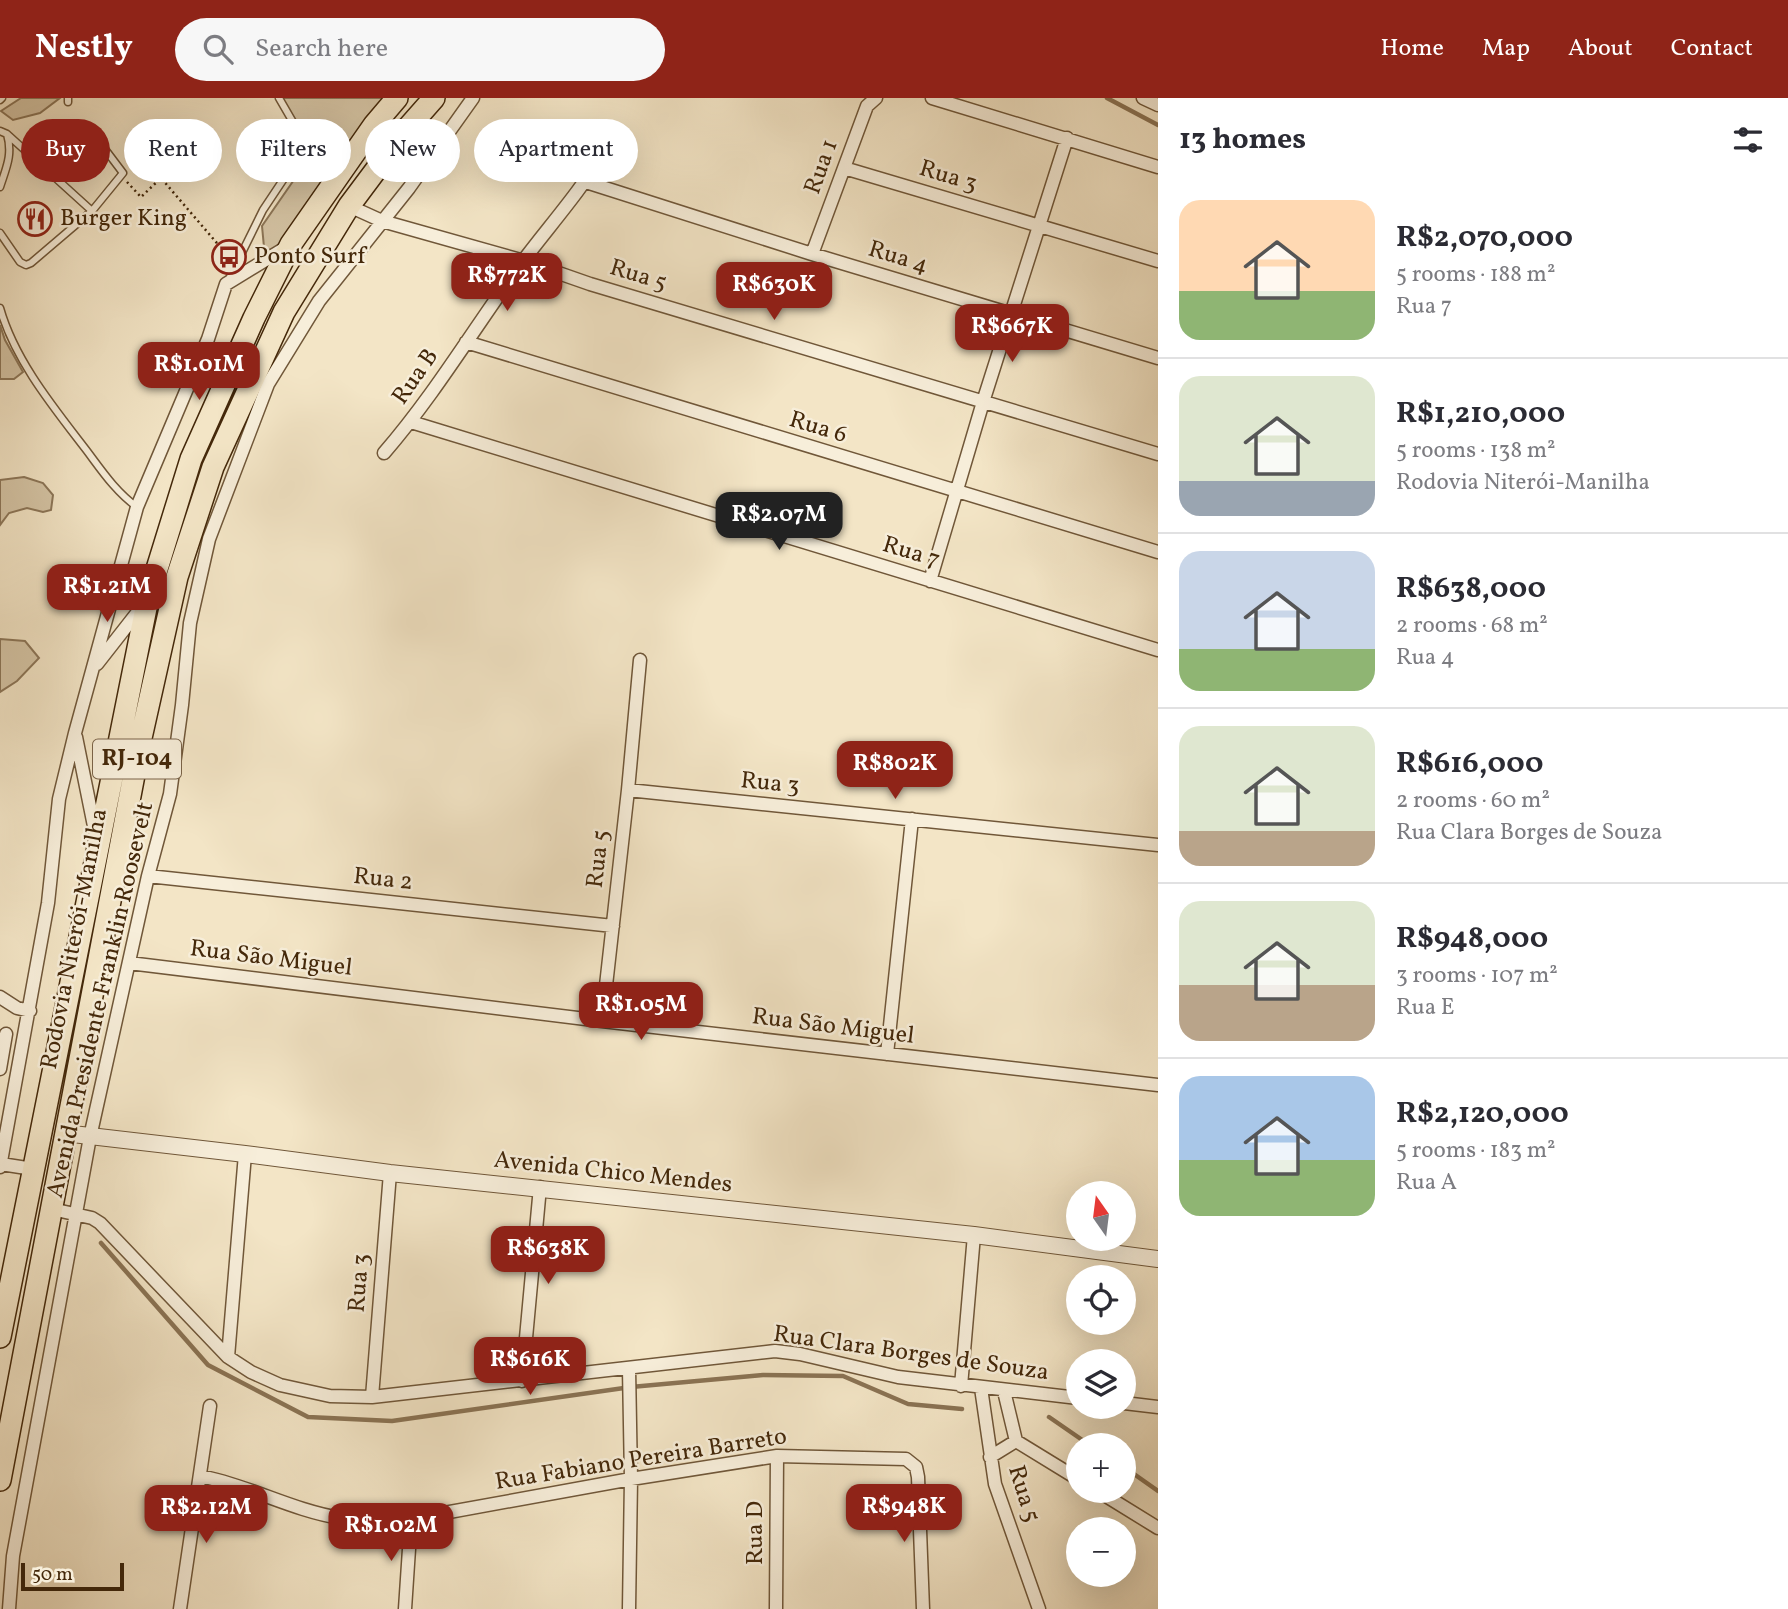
<!DOCTYPE html>
<html lang="en">
<head>
<meta charset="utf-8">
<style>
	:root { --surface:#fff; --page:#f7f7f7; --text:#2b2b33; --muted:#7c7c81; --line:#e1e1e2; --accent:#8f2418 }
	body { margin:0; font-family:Vollkorn,serif; background:var(--page); color:var(--text); height:100vh; display:flex; flex-direction:column; font-size:26px; white-space:nowrap }
	* { box-sizing:border-box; margin:0 }
	p { font-size:23px; color:var(--muted) }
	.icon { flex:none; width:38px; height:38px; fill:none; stroke:currentColor; stroke-width:2; stroke-linecap:round; stroke-linejoin:round }
	.map { position:relative; flex:1; overflow:hidden }
	.panel { display:flex; flex-direction:column; background:var(--surface); width:630px }
	.panel>* { flex:none }
	.banner { position:absolute; left:21px; top:21px; width:665px; height:63px; display:flex; gap:14px }
	.needle { width:46px; rotate:346deg }
	.controls { position:absolute; left:1066px; top:1083px; display:grid; gap:14px }
	.controls a { display:grid; place-items:center; width:70px; height:70px; border-radius:50%; background:var(--surface); box-shadow:0 7px 28px #0002; font-size:35px }
	.scale { position:absolute; left:21px; bottom:18px; width:103px; box-sizing:border-box; padding-left:7px; border:4px solid #44280a; border-top:0; font-size:19px; line-height:24px; white-space:nowrap; color:#44280a; -webkit-text-stroke:5px #f7eeda; paint-order:stroke }
	.price { position:absolute; translate:-50% -60px; padding:0 16px; border-radius:14px; background:var(--accent); color:#fff; font-size:23px; line-height:46px; filter:drop-shadow(0 2px 4px #0008) }
	.price::after { content:''; position:absolute; left:50%; top:42px; width:21px; height:16px; margin-left:-10px; background:inherit; clip-path:polygon(0 0,100% 0,50% 100%) }
	.price.selected { background:#222; color:#fff }
	ul { padding:0; list-style:none }
	li { display:flex; align-items:center; gap:21px; height:175px; padding:0 21px }
	li+li { border-top:2px solid var(--line) }
	li span { display:grid; place-items:center; flex:none; width:196px; height:140px; border-radius:21px; color:#555 }
	li>.icon { margin-inline-start:auto }
	span .icon { width:84px; height:84px; fill:#fffc; stroke-width:1 }
	li b { font-size:30px }
	h2 { display:flex; justify-content:space-between; align-items:center; height:84px; padding:0 21px; font-size:30px }
	.chip { padding:0 24px; border-radius:32px; background:var(--surface); box-shadow:0 7px 28px #0002; font-size:24px; line-height:63px }
	.chip.selected { background:var(--accent); color:#fff }
	header { display:flex; align-items:center; gap:42px; box-sizing:border-box; height:98px; padding:0 35px; background:var(--accent); color:#fff }
	header strong { font-size:33px }
	nav { display:flex; gap:38px; margin-inline-start:auto; font-size:24px }
	.search { width:490px; height:63px; background:var(--page); display:flex; align-items:center; gap:18px; box-sizing:border-box; padding:0 24px; border-radius:38px; color:var(--muted); font-size:26px }
	main { display:flex; flex:1; min-height:0 }
	.map>svg:first-child { display:block }
	.green { fill:#d5c5a6; stroke:#8c7658; stroke-width:2 }
	.lines { fill:none; stroke-linecap:round; stroke-linejoin:round }
	.stream { stroke:#8a7354; stroke-width:4.5 }
	.service-casing { stroke:#705739; stroke-width:9 }
	.minor-casing { stroke:#705739; stroke-width:15 }
	.tertiary-casing { stroke:#705739; stroke-width:18 }
	.trunk-casing { stroke:#44280a; stroke-width:24 }
	.path { stroke:#44280a; stroke-width:2.5; stroke-dasharray:2 3.5; stroke-linecap:butt }
	.service { stroke:#f7eeda; stroke-width:6 }
	.minor { stroke:#f7eeda; stroke-width:12 }
	.tertiary { stroke:#f7eeda; stroke-width:16 }
	.trunk { stroke:#f3e5c6; stroke-width:21 }
	.labels { text-anchor:middle; dominant-baseline:central; stroke-width:5; stroke-linejoin:round; paint-order:stroke }
	.shield { fill:#f7eeda; stroke:#7a6348; stroke-width:2 }
	.shield-label { font-size:23px; font-weight:bold; fill:#44280a }
	.street-label { font-size:24px; fill:#44280a; stroke:#f7eeda }
	.poi-label { font-size:24px; fill:#44280a; stroke:#f7eeda; text-anchor:start }
</style>
</head>
<body>
<header>
<strong>Nestly</strong>
<div class="search"><svg class="icon" aria-label="search" viewBox="0 0 24 24"><circle cx="10" cy="10" r="6"/><path d="M15 15l6 6"/></svg>Search here</div>
<nav><a>Home</a><a>Map</a><a>About</a><a>Contact</a></nav>
</header>
<main>
<div class="map">
<svg width="1158" height="1511" viewBox="0 0 1158 1511">
	<rect width="100%" height="100%" fill="#f3e5c6"/>
	<filter id="stains"><feTurbulence type="fractalNoise" baseFrequency=".00286" numOctaves="4"/><feColorMatrix values="0 0 0 0 .2 0 0 0 0 .09 0 0 0 0 .02 0 0 0 .5 -.17"/></filter>
	<radialGradient id="worn" r=".72"><stop offset=".6" stop-color="#630" stop-opacity="0"/><stop offset="1" stop-color="#630" stop-opacity=".3"/></radialGradient>
	<path class="green" d="M 21,0 L 60,0 L 40,15 L 13,22 L 1,13 Z
		M 282,0 L 388,0 L 277,156 L 264,149 L 262,128 L 314,53 L 306,36 L 282,6 Z
		M 0,227 L 5,242 L 23,274 L 14,281 L 0,281 Z
		M 24,379 L 43,385 L 53,397 L 51,412 L 43,414 L 27,410 L 9,415 L 0,427 L 0,382 Z
		M 0,541 L 25,543 L 39,560 L 17,583 L 0,594 Z"/>
	<g class="lines">
		<path class="stream" d="M 1107,0 L 1158,27
			M 101,1145 L 208,1267 L 308,1319 L 392,1323 L 631,1289 L 763,1277 L 843,1278 L 908,1306 L 962,1311
			M 1049,1319 L 1091,1348
			M 1124,1369 L 1158,1393"/>
		<g class="service-casing">
			<path id="service" d="M 0,2 L 2,0
				M 68,4 L 68,0
				M 0,33 L 7,36 C 13,57 6,70 0,89
				M 7,36 L 92,113 L 123,75 L 89,30
				M 36,63 L 58,35
				M 0,135 L 20,164 L 26,167 L 31,165 L 92,113
				M 229,181 L 263,112 L 303,52 L 301,38 L 279,0
				M 0,210 C 15,263 54,310 87,353 C 102,373 116,394 137,409"/>
		</g>
		<g class="minor-casing">
			<path id="minor" d="M 932,0 L 1158,69
				M 1143,0 L 1158,7
				M 844,70 L 1158,163
				M 586,84 L 812,156 L 1158,260
				M 349,108 L 382,123 L 524,163 L 590,186 L 1158,356
				M 812,156 L 867,8 L 876,0
				M 466,244 L 1158,454
				M 411,324 L 1158,552
				M 384,355 C 436,295 476,227 523,163 C 550,127 580,94 603,55
				M 930,483 L 983,304 L 1067,40
				M 97,566 L 144,506
				M 76,639 L 96,738
				M 628,692 L 1158,747
				M 148,778 L 613,828
				M 129,865 L 602,923 L 1158,987
				M 0,899 L 17,910 L 30,913
				M 602,923 L 628,692 L 640,562
				M 887,956 L 912,721
				M 0,971 L 6,936
				M 1,1066 L 33,1071
				M 0,1069 L 48,805 L 59,701 L 75,635 L 137,409 L 208,241 L 226,186 L 287,149
				M 52,1111 L 92,1120 L 100,1125 L 228,1259 L 251,1274 L 280,1287 L 330,1298 L 372,1299 L 775,1253 L 800,1256 L 898,1279 L 1078,1300
				M 228,1259 L 245,1056
				M 522,1283 L 540,1089
				M 961,1288 L 974,1137
				M 981,1290 L 995,1386 L 1039,1511
				M 1004,1293 L 1016,1343 L 1078,1381
				M 372,1299 L 390,1075
				M 1124,1305 L 1158,1309
				M 990,1359 L 1016,1343
				M 200,1378 C 248,1387 291,1412 340,1420 C 363,1424 387,1422 411,1421 L 631,1381 L 777,1358 L 906,1361 L 916,1369 L 918,1379 L 923,1511
				M 1098,1393 L 1158,1430
				M 9,1511 L 13,1458 L 90,1039 L 148,778 L 170,696 L 182,607 L 190,525 L 209,441 L 268,286 L 319,203 L 409,90 L 473,0
				M 180,1511 L 210,1308
				M 405,1511 L 411,1421
				M 629,1511 L 631,1381 L 629,1271
				M 776,1511 L 777,1358"/>
		</g>
		<g class="tertiary-casing">
			<path id="tertiary" d="M 64,1035 L 245,1056 L 390,1075 L 974,1137 L 1158,1161"/>
		</g>
		<g class="trunk-casing">
			<path id="trunk" d="M 0,1239 L 148,500 L 191,361 L 254,220 L 291,146 L 374,27 L 397,0
				M 0,1382 L 141,640 L 177,479 L 213,369 L 284,214 L 349,108 L 405,33 L 434,0"/>
		</g>
		<path class="path" d="M 127,84 L 141,99 L 161,80 L 228,158"/>
		<use href="#service" class="service"/>
		<use href="#minor" class="minor"/>
		<use href="#tertiary" class="tertiary"/>
		<use href="#trunk" class="trunk"/>
	</g>
	<defs>
		<g id="restaurant-ring" transform="scale(1.75)"><circle r="9.5" fill="#f7eeda" stroke="#8f2418" stroke-width="1.5"/><path d="M-5-6h1v4h1v-4h1v4h1v-4h1v5L-1.5 .5V6h-2V.5L-5-1ZM5-6V6H3V1.5H1.5Q1.5-4 5-6Z" fill="#8f2418"/></g>
		<g id="bus-ring" transform="scale(1.75)"><circle r="9.5" fill="#f7eeda" stroke="#8f2418" stroke-width="1.5"/><path d="M-5-6H5V4H4V6H2V4H-2V6H-4V4H-5ZM-3.5-4V0h7V-4ZM-3.5 1.2v1.5H-2V1.2ZM2 1.2v1.5H3.5V1.2Z" fill="#8f2418"/></g>
	</defs>
	<g fill-rule="evenodd">
		<use href="#restaurant-ring" x="35" y="121"/>
		<use href="#bus-ring" x="229" y="159"/>
	</g>
	<g class="labels">
		<rect class="shield" x="93" y="641.5" width="88" height="39" rx="5"/>
		<g class="shield-label">
			<text x="137" y="661">RJ-104</text>
		</g>
		<g class="street-label">
			<text transform="translate(822 69) rotate(-70)">Rua 1</text>
			<text transform="translate(948 79) rotate(17)">Rua 3</text>
			<text transform="translate(898 160) rotate(17)">Rua 4</text>
			<text transform="translate(638 178) rotate(17)">Rua 5</text>
			<text transform="translate(416 279) rotate(-55)">Rua B</text>
			<text transform="translate(818 330) rotate(17)">Rua 6</text>
			<text transform="translate(911 455) rotate(17)">Rua 7</text>
			<text transform="translate(770 686) rotate(6)">Rua 3</text>
			<text transform="translate(599 761) rotate(-83)">Rua 5</text>
			<text transform="translate(383 782) rotate(6)">Rua 2</text>
			<text transform="translate(75 841) rotate(-79)">Rodovia Niterói-Manilha</text>
			<text transform="translate(271 861) rotate(7)">Rua São Miguel</text>
			<text transform="translate(101 902) rotate(-77)">Avenida Presidente Franklin Roosevelt</text>
			<text transform="translate(833 929) rotate(7)">Rua São Miguel</text>
			<text transform="translate(613 1075) rotate(6)">Avenida Chico Mendes</text>
			<text transform="translate(360 1185) rotate(-85)">Rua 3</text>
			<text transform="translate(911 1256) rotate(8)">Rua Clara Borges de Souza</text>
			<text transform="translate(641 1362) rotate(-9)">Rua Fabiano Pereira Barreto</text>
			<text transform="translate(1023 1396) rotate(73)">Rua 5</text>
			<text transform="translate(756 1435) rotate(-90)">Rua D</text>
		</g>
		<g class="poi-label">
			<text x="60" y="121">Burger King</text>
			<text x="254" y="159">Ponto Surf</text>
		</g>
	</g>
	<rect width="100%" height="100%" filter="url(#stains)"/>
	<rect width="100%" height="100%" fill="url(#worn)"/>
</svg>
<div class="controls">
<a><svg class="needle" viewBox="-14 -14 28 28"><path d="M0-13l5 13h-10z" fill="#e53935"/><path d="M0 13l5-13h-10z" fill="#7c7c81"/></svg></a>
<a><svg class="icon" aria-label="locate" viewBox="0 0 24 24"><circle cx="12" cy="12" r="6"/><path d="M12 2v4M12 18v4M2 12h4M18 12h4"/></svg></a>
<a><svg class="icon" aria-label="layers" viewBox="0 0 24 24"><path d="M12 4l9 5-9 5-9-5zM3 14l9 5 9-5"/></svg></a>
<a>+</a>
<a>−</a>
</div>
<div class="scale">50 m</div>
<b class="price" style="left:507px;top:215px">R$772K</b>
<b class="price" style="left:774px;top:224px">R$630K</b>
<b class="price" style="left:1012px;top:266px">R$667K</b>
<b class="price" style="left:199px;top:304px">R$1.01M</b>
<b class="price selected" style="left:779px;top:454px">R$2.07M</b>
<b class="price" style="left:107px;top:526px">R$1.21M</b>
<b class="price" style="left:895px;top:703px">R$802K</b>
<b class="price" style="left:641px;top:944px">R$1.05M</b>
<b class="price" style="left:548px;top:1188px">R$638K</b>
<b class="price" style="left:530px;top:1299px">R$616K</b>
<b class="price" style="left:904px;top:1446px">R$948K</b>
<b class="price" style="left:206px;top:1447px">R$2.12M</b>
<b class="price" style="left:391px;top:1465px">R$1.02M</b>
<div class="banner">
<a class="chip selected">Buy</a>
<a class="chip">Rent</a>
<a class="chip">Filters</a>
<a class="chip">New</a>
<a class="chip">Apartment</a>
</div>
</div>
<section class="panel">
<h2>13 homes<svg class="icon" aria-label="filters" viewBox="0 0 24 24"><path d="M4 7h16M4 17h16"/><circle cx="9" cy="7" r="2"/><circle cx="15" cy="17" r="2"/></svg></h2>
<ul>
<li><span style="background:linear-gradient(#ffd9b3 65%,#8fb573 0)"><svg class="icon" aria-label="home" viewBox="0 0 24 24"><path d="M3 11l9-7 9 7M6 9v11h12V9"/></svg></span><div><b>R$2,070,000</b><p>5 rooms · 188 m²</p><p>Rua 7</p></div></li>
<li><span style="background:linear-gradient(#dfe7d0 75%,#9aa5b1 0)"><svg class="icon" aria-label="home" viewBox="0 0 24 24"><path d="M3 11l9-7 9 7M6 9v11h12V9"/></svg></span><div><b>R$1,210,000</b><p>5 rooms · 138 m²</p><p>Rodovia Niterói-Manilha</p></div></li>
<li><span style="background:linear-gradient(#c9d6e8 70%,#8fb573 0)"><svg class="icon" aria-label="home" viewBox="0 0 24 24"><path d="M3 11l9-7 9 7M6 9v11h12V9"/></svg></span><div><b>R$638,000</b><p>2 rooms · 68 m²</p><p>Rua 4</p></div></li>
<li><span style="background:linear-gradient(#dfe7d0 75%,#b9a48a 0)"><svg class="icon" aria-label="home" viewBox="0 0 24 24"><path d="M3 11l9-7 9 7M6 9v11h12V9"/></svg></span><div><b>R$616,000</b><p>2 rooms · 60 m²</p><p>Rua Clara Borges de Souza</p></div></li>
<li><span style="background:linear-gradient(#dfe7d0 60%,#b9a48a 0)"><svg class="icon" aria-label="home" viewBox="0 0 24 24"><path d="M3 11l9-7 9 7M6 9v11h12V9"/></svg></span><div><b>R$948,000</b><p>3 rooms · 107 m²</p><p>Rua E</p></div></li>
<li><span style="background:linear-gradient(#a9c7e8 60%,#8fb573 0)"><svg class="icon" aria-label="home" viewBox="0 0 24 24"><path d="M3 11l9-7 9 7M6 9v11h12V9"/></svg></span><div><b>R$2,120,000</b><p>5 rooms · 183 m²</p><p>Rua A</p></div></li>
</ul>
</section>
</main>
</body>
</html>
